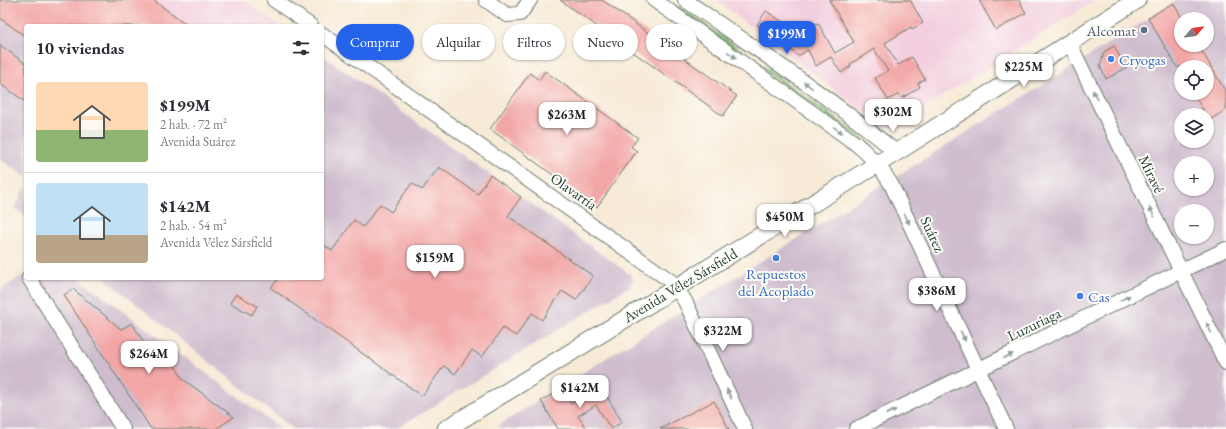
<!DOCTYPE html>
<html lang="es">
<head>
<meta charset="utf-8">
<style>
	:root { --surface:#fff; --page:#f7f7f7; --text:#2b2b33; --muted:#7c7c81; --line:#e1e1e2; --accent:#2563eb }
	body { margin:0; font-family:"EB Garamond",serif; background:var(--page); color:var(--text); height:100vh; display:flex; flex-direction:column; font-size:15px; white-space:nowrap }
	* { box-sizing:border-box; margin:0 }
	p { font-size:13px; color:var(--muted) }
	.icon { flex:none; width:22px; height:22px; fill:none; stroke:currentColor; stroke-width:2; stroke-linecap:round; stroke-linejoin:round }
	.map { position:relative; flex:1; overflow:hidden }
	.sheet { position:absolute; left:24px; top:24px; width:300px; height:256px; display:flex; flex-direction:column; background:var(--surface); border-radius:4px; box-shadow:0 1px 3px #0004 }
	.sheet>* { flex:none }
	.top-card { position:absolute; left:336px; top:24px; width:380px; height:36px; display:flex; gap:8px }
	.needle { width:26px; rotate:62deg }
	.buttons { position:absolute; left:1174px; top:12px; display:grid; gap:8px }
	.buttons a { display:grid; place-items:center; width:40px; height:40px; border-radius:50%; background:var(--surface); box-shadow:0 1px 3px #0004; font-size:20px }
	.price { position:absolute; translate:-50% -34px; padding:0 9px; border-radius:8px; background:#fff; color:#222; font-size:13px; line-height:26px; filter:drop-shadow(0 1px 2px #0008) }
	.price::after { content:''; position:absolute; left:50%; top:24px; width:12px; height:9px; margin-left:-6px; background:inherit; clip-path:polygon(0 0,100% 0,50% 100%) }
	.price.active { background:var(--accent); color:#fff }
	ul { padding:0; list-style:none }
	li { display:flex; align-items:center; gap:12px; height:100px; padding:0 12px }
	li+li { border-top:1px solid var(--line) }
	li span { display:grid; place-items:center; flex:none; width:112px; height:80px; border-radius:4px; color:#555 }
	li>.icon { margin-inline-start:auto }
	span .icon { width:48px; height:48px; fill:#fffc; stroke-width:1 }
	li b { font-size:17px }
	h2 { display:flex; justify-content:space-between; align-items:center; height:48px; padding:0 12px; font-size:17px }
	.pill { padding:0 14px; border-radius:18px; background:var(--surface); box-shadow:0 1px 3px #0004; font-size:14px; line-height:36px }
	.pill.active { background:var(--accent); color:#fff }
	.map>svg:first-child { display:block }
	.built { fill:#f3cfdf }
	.industrial { fill:#cfbdce; fill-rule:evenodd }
	.green { fill:#88c479; stroke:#548056 }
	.building { fill:#f2a6a5 }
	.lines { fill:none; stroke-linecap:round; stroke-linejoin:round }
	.minor-casing { stroke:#6b7a6d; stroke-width:16 }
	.major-casing { stroke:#6b7a6d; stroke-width:19 }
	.minor { stroke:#fff; stroke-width:14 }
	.major { stroke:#fff; stroke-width:17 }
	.oneway { fill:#8f9e9a }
	.service-dot { fill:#5c6f8a; stroke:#fdfcf7; stroke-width:1.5 }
	.shop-dot { fill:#3f7fe0; stroke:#fdfcf7; stroke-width:1.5 }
	.labels { text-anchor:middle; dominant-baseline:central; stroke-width:4; stroke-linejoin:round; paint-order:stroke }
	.service-label { font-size:15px; fill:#4e5e75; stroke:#fdfcf7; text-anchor:end }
	.shop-label { font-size:15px; fill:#366cbe; stroke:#fdfcf7; text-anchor:start }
	.street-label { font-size:15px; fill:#1f3d34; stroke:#fdfcf7 }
</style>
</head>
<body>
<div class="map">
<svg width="1226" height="429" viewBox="0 0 1226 429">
	<rect width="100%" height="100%" fill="#fdfcf7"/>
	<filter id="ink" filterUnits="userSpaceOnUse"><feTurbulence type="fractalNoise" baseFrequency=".025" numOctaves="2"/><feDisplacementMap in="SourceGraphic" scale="8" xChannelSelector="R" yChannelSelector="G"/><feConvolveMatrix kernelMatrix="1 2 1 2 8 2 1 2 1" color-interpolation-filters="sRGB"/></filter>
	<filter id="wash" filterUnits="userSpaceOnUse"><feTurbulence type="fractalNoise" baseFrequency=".012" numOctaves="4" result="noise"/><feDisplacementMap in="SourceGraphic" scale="16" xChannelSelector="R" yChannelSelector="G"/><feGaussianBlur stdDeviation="0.9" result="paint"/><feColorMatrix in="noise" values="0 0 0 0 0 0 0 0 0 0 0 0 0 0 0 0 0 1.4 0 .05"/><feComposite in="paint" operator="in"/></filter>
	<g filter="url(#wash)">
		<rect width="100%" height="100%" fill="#f7ead6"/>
		<path class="built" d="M 0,0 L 243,0 L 280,26 L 26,26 L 26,37 L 0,18 Z
			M 716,0 L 1096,0 L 893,127 L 885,128 Z"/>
		<path class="industrial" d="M 1178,0 L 1226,0 L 1226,429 L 503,429 L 498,426 ZM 1181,19 L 1207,19 L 1207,45 L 1181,45 ZM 1181,67 L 1207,67 L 1207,93 L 1181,93 ZM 1181,115 L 1207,115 L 1207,141 L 1181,141 ZM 1181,163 L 1207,163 L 1207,189 L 1181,189 ZM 1181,211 L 1207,211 L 1207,237 L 1181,237 Z
			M 0,18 L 26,37 L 26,177 L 0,159 Z
			M 322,55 L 631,275 L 633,280 L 630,286 L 396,429 L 293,429 L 104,278 L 322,278 Z
			M 26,186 L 26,217 L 15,208 Z
			M 26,273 L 26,278 L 78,278 L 281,429 L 0,429 L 0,290 Z"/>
		<path class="green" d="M 679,6 L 872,144 L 873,147 L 870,147 L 678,10 Z"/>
		<g id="blocks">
			<path class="building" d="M 0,0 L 153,0 L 189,26 L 26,26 L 26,37 L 0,18 Z
				M 560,0 L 602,0 L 737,96 L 723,116 Z
				M 829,0 L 910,0 L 923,23 L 912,29 L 911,27 L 885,43 L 898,65 L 912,57 L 925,79 L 918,83 L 920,87 L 902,98 L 899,94 L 888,100 L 875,78 L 888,71 L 874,49 L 850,64 L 851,66 L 841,73 L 831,57 L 816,66 L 808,50 L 798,56 L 778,39 L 757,25 L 766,11 L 800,33 L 818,23 L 835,53 L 854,42 Z
				M 979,0 L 1019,0 L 1026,13 L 996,30 Z
				M 1173,3 L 1181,16 L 1181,45 L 1198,45 L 1226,92 L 1226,110 L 1209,120 L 1193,93 L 1207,93 L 1207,67 L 1177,67 L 1148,18 Z
				M 0,45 L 26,64 L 26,102 L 0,84 Z
				M 1114,46 L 1126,68 L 1106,79 L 1100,66 L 1104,52 Z
				M 545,71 L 638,138 L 631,147 L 637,151 L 597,207 L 490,129 L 530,73 L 539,80 Z
				M 439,167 L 478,194 L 490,175 L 521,197 L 508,216 L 593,276 L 576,300 L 562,291 L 542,320 L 532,313 L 516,336 L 503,328 L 482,357 L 472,350 L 455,374 L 444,366 L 422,396 L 271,288 L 279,278 L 322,278 L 322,243 L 332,251 L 354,220 L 363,227 L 380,204 L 391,212 L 412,183 L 422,190 Z
				M 73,289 L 121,329 L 132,323 L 151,354 L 163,347 L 183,379 L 234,417 L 216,429 L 151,429 L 64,295 Z
				M 236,294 L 257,306 L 252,315 L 230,303 Z
				M 599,383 L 622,422 L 611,429 L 596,405 L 578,416 L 587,429 L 558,429 L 541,401 L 561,389 L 571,404 L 589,392 L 587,390 Z
				M 714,401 L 729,429 L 660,429 Z"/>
		</g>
	</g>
	<g filter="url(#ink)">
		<use href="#blocks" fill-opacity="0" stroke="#6b7a6d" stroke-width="1"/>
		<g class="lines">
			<g class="minor-casing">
				<path id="minor" d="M 274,0 L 311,26
					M 486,0 L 507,15 L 520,14 L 530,0
					M 654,0 L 855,143 C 870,155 881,167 891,184 L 1006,429
					M 685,0 C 756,49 830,97 896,152
					M 322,34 L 672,282 L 685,301 L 745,429
					M 1069,42 L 1226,363
					M 29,278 L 123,429
					M 856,429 L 1226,249"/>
			</g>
			<g class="major-casing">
				<path id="major" d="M 446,429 L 905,147 L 1137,0"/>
			</g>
			<use href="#minor" class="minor"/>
			<use href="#major" class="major"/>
		</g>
		<defs><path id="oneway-solid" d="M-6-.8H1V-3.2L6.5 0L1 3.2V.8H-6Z"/></defs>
		<g class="oneway">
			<use href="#oneway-solid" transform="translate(732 55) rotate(35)"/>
			<use href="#oneway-solid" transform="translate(808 85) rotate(-144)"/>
			<use href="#oneway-solid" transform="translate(1095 95) rotate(-116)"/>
			<use href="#oneway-solid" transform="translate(838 130) rotate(35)"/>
			<use href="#oneway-solid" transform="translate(1152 212) rotate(-116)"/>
			<use href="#oneway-solid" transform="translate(907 219) rotate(65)"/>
			<use href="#oneway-solid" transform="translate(1125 298) rotate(-26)"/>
			<use href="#oneway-solid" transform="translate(1209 328) rotate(-116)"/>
			<use href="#oneway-solid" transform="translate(963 336) rotate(65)"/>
			<use href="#oneway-solid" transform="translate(1008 356) rotate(-26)"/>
			<use href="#oneway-solid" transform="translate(729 394) rotate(-115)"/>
			<use href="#oneway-solid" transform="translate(891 412) rotate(-26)"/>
		</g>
	</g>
	<circle class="service-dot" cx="1144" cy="30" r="4"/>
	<g class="shop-dot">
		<circle cx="1111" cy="59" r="4"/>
		<circle cx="776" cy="258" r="4"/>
		<circle cx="1080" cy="296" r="4"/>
	</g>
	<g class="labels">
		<g class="service-label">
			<text x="1136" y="30">Alcomat</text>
		</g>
		<g class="shop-label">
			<text x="1119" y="59">Cryogas</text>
			<text x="776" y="273" text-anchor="middle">Repuestos<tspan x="776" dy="17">del Acoplado</tspan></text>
			<text x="1088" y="296">Cas</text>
		</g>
		<g class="street-label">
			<text transform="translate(1152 174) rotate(64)">Miravé</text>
			<text transform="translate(574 191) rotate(35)">Olavarría</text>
			<text transform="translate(933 234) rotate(65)">Suárez</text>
			<text transform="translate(680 285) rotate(-31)">Avenida Vélez Sársfield</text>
			<text transform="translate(1034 324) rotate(-26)">Luzuriaga</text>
		</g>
	</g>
</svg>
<div class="buttons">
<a><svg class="needle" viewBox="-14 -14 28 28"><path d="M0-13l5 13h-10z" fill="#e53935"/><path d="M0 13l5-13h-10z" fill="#7c7c81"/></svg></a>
<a><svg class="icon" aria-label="locate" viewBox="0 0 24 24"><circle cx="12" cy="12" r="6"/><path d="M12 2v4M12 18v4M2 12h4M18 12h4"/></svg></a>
<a><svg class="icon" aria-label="layers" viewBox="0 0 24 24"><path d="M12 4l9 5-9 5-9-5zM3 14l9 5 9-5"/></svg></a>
<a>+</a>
<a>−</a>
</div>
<b class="price active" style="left:787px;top:55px">$199M</b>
<b class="price" style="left:1024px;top:88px">$225M</b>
<b class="price" style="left:893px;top:133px">$302M</b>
<b class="price" style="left:567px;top:136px">$263M</b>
<b class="price" style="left:785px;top:238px">$450M</b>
<b class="price" style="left:435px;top:279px">$159M</b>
<b class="price" style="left:937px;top:312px">$386M</b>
<b class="price" style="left:723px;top:352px">$322M</b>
<b class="price" style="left:149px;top:375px">$264M</b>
<b class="price" style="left:580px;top:409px">$142M</b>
<div class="top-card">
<a class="pill active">Comprar</a>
<a class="pill">Alquilar</a>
<a class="pill">Filtros</a>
<a class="pill">Nuevo</a>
<a class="pill">Piso</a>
</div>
<section class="sheet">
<h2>10 viviendas<svg class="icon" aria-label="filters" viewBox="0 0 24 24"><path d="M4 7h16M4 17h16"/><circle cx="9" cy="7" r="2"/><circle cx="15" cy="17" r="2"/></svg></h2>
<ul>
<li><span style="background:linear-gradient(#ffd9b3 60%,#8fb573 0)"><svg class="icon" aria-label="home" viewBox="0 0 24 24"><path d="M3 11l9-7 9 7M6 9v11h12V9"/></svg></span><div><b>$199M</b><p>2 hab. · 72 m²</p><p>Avenida Suárez</p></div></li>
<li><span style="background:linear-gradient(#bfe0f5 65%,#b9a48a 0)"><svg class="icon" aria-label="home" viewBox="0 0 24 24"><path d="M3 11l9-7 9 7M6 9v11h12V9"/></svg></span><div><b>$142M</b><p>2 hab. · 54 m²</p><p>Avenida Vélez Sársfield</p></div></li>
</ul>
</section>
</div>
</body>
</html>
